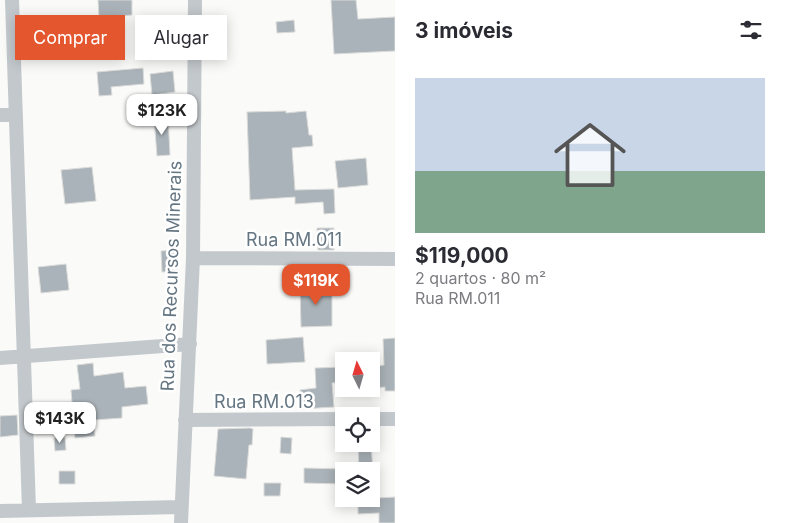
<!DOCTYPE html>
<html lang="pt">
<head>
<meta charset="utf-8">
<style>
	:root { --surface:#fff; --page:#f2f2f3; --text:#2b2b33; --muted:#7c7c81; --accent:#e4572e }
	body { margin:0; font-family:Inter,sans-serif; background:var(--page); color:var(--text); height:100vh; display:flex; flex-direction:column; font-size:19px; white-space:nowrap }
	* { box-sizing:border-box; margin:0 }
	p { font-size:16px; color:var(--muted) }
	.icon { flex:none; width:28px; height:28px; fill:none; stroke:currentColor; stroke-width:2; stroke-linecap:round; stroke-linejoin:round }
	.map { position:relative; flex:1; overflow:hidden }
	.details { display:flex; flex-direction:column; background:var(--surface); width:390px }
	.details>* { flex:none }
	.banner { position:absolute; left:15px; top:15px; width:305px; height:45px; display:flex; gap:10px }
	.needle { width:32px; rotate:355deg }
	.controls { position:absolute; left:335px; top:352px; display:grid; gap:10px }
	.controls a { display:grid; place-items:center; width:45px; height:45px; border-radius:0px; background:var(--surface); box-shadow:0 2px 12px #0003; font-size:25px }
	.price { position:absolute; translate:-50% -42px; padding:0 11px; border-radius:10px; background:#fff; color:#222; font-size:16px; line-height:32px; filter:drop-shadow(0 1px 2px #0008) }
	.price::after { content:''; position:absolute; left:50%; top:30px; width:15px; height:11px; margin-left:-8px; background:inherit; clip-path:polygon(0 0,100% 0,50% 100%) }
	.price.selected { background:var(--accent); color:#fff }
	ul { padding:0; list-style:none }
	li { display:grid; align-content:center; gap:10px; height:265px; padding:0 20px }
	li span { display:grid; place-items:center; height:155px; border-radius:0px; color:#555 }
	li>.icon { margin-inline-start:auto }
	span .icon { width:90px; height:90px; fill:#fffc; stroke-width:1 }
	li b { font-size:21px }
	h2 { display:flex; justify-content:space-between; align-items:center; height:60px; padding:0 20px; font-size:21px }
	.pill { padding:0 18px; border-radius:0px; background:var(--surface); box-shadow:0 2px 12px #0003; font-size:18px; line-height:45px }
	.pill.selected { background:var(--accent); color:#fff }
	main { display:flex; flex:1; min-height:0 }
	.map>svg:first-child { display:block }
	.building { fill:#aab3b9; stroke:#dcdcda }
	.lines { fill:none; stroke-linecap:round; stroke-linejoin:round }
	.street { stroke:#c3c8cc; stroke-width:14 }
	.labels { text-anchor:middle; dominant-baseline:central; stroke-width:5; stroke-linejoin:round; paint-order:stroke }
	.street-label { font-size:18px; fill:#657683; stroke:#fff }
</style>
</head>
<body>
<main>
<div class="map">
<svg width="395" height="523" viewBox="0 0 395 523">
	<rect width="100%" height="100%" fill="#fafaf8"/>
	<path class="building" d="M 98,0 L 132,0 L 132,15 L 99,17 Z
		M 331,0 L 356,0 L 358,19 L 395,17 L 395,51 L 334,54 Z
		M 294,20 L 295,32 L 277,33 L 276,22 Z
		M 143,68 L 144,84 L 111,87 L 112,95 L 99,96 L 97,72 Z
		M 173,71 L 175,92 L 152,95 L 150,74 Z
		M 286,111 L 286,113 L 306,111 L 309,135 L 312,135 L 313,146 L 292,148 L 295,190 L 334,189 L 335,213 L 324,214 L 323,202 L 295,204 L 295,197 L 250,200 L 247,112 Z
		M 168,116 L 170,155 L 157,156 L 154,117 Z
		M 366,158 L 368,185 L 338,188 L 335,161 Z
		M 92,167 L 96,201 L 65,204 L 61,170 Z
		M 317,228 L 334,228 L 334,250 L 318,250 Z
		M 176,250 L 178,271 L 162,272 L 161,251 Z
		M 66,264 L 69,290 L 41,293 L 38,267 Z
		M 332,286 L 332,326 L 301,327 L 300,287 Z
		M 303,337 L 305,362 L 267,364 L 266,340 Z
		M 395,338 L 395,391 L 385,391 L 385,387 L 373,388 L 371,367 L 384,365 L 383,339 Z
		M 93,363 L 94,376 L 123,372 L 125,388 L 146,386 L 148,404 L 122,407 L 122,418 L 94,420 L 95,436 L 75,438 L 71,390 L 80,389 L 77,365 Z
		M 344,367 L 344,382 L 332,383 L 334,407 L 302,409 L 300,390 L 316,388 L 315,368 Z
		M 17,415 L 18,435 L 0,437 L 0,416 Z
		M 250,428 L 253,429 L 252,445 L 249,445 L 246,479 L 214,476 L 218,429 Z
		M 65,437 L 66,450 L 55,451 L 54,438 Z
		M 281,437 L 292,438 L 291,454 L 280,453 Z
		M 358,444 L 371,444 L 373,471 L 359,471 Z
		M 304,468 L 344,469 L 344,484 L 304,483 Z
		M 59,471 L 75,471 L 75,484 L 59,484 Z
		M 264,483 L 281,483 L 280,496 L 264,496 Z
		M 395,497 L 395,523 L 379,523 L 379,513 L 358,514 L 358,499 Z"/>
	<g class="lines">
		<path class="street" d="M 12,0 L 29,510
			M 0,115 L 16,115
			M 193,258 L 395,259
			M 0,358 L 190,344
			M 371,419 L 395,419
			M 185,420 L 344,419
			M 0,511 L 181,507
			M 181,523 L 193,258 L 195,0"/>
	</g>
	<g class="labels">
		<g class="street-label">
			<text x="294" y="239">Rua RM.011</text>
			<text transform="translate(171 276) rotate(-88)">Rua dos Recursos Minerais</text>
			<text x="264" y="401">Rua RM.013</text>
		</g>
	</g>
</svg>
<div class="controls">
<a><svg class="needle" viewBox="-14 -14 28 28"><path d="M0-13l5 13h-10z" fill="#e53935"/><path d="M0 13l5-13h-10z" fill="#7c7c81"/></svg></a>
<a><svg class="icon" aria-label="locate" viewBox="0 0 24 24"><circle cx="12" cy="12" r="6"/><path d="M12 2v4M12 18v4M2 12h4M18 12h4"/></svg></a>
<a><svg class="icon" aria-label="layers" viewBox="0 0 24 24"><path d="M12 4l9 5-9 5-9-5zM3 14l9 5 9-5"/></svg></a>
</div>
<b class="price" style="left:162px;top:136px">$123K</b>
<b class="price selected" style="left:316px;top:306px">$119K</b>
<b class="price" style="left:60px;top:444px">$143K</b>
<div class="banner">
<a class="pill selected">Comprar</a>
<a class="pill">Alugar</a>
</div>
</div>
<section class="details">
<h2>3 imóveis<svg class="icon" aria-label="filters" viewBox="0 0 24 24"><path d="M4 7h16M4 17h16"/><circle cx="9" cy="7" r="2"/><circle cx="15" cy="17" r="2"/></svg></h2>
<ul>
<li><span style="background:linear-gradient(#c9d6e8 60%,#7fa58c 0)"><svg class="icon" aria-label="home" viewBox="0 0 24 24"><path d="M3 11l9-7 9 7M6 9v11h12V9"/></svg></span><div><b>$119,000</b><p>2 quartos · 80 m²</p><p>Rua RM.011</p></div></li>
</ul>
</section>
</main>
</body>
</html>
